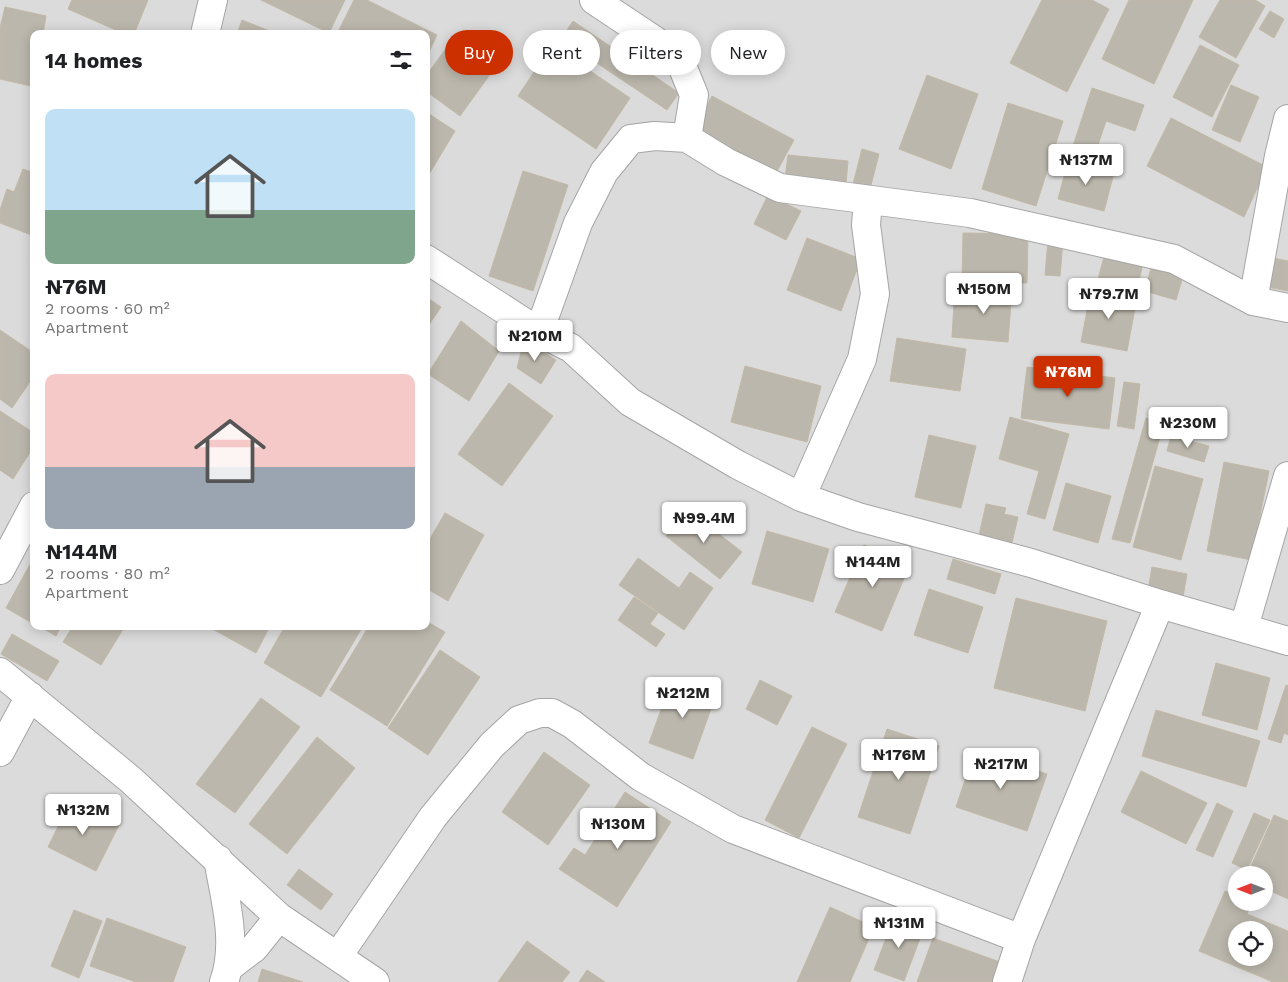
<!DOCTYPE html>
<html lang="en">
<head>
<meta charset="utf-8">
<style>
	:root { --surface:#fff; --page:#f2f2f2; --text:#202124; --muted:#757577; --accent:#cc3000 }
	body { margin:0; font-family:"Work Sans",sans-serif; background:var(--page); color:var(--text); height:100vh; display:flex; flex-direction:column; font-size:19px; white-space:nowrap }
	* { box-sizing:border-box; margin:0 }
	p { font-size:16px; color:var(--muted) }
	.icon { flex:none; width:28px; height:28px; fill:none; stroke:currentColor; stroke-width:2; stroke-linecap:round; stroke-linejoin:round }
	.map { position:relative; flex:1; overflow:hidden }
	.drawer { position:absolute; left:30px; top:30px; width:400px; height:600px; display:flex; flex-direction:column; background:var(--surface); border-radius:10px; box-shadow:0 2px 12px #0003 }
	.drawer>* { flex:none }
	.guide { position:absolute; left:445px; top:30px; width:475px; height:45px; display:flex; gap:10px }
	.needle { width:32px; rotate:270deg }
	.controls { position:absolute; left:1228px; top:866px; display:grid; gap:10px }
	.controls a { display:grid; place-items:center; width:45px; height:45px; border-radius:50%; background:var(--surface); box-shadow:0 2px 12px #0003; font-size:25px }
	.price { position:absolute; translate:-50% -42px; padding:0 11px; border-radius:5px; background:#fff; color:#222; font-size:16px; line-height:32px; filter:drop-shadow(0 1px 2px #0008) }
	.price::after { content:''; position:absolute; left:50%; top:30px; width:15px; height:11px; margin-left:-8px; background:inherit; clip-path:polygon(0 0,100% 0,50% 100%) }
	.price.current { background:var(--accent); color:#fff }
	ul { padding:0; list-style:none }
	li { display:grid; align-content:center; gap:10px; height:265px; padding:0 15px }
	li span { display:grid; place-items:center; height:155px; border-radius:10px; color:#555 }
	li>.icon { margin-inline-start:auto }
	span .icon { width:90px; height:90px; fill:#fffc; stroke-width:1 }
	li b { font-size:21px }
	h2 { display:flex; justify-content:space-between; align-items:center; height:60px; padding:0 15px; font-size:21px }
	.tag { padding:0 18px; border-radius:22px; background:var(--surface); box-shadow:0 2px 12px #0003; font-size:18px; line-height:45px }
	.tag.current { background:var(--accent); color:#fff }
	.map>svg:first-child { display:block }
	.residential { fill:#dcdbdb; fill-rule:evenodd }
	.building { fill:#bcb7ac; stroke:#c2b8a5; fill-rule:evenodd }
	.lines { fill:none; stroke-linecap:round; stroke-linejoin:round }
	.minor-casing { stroke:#a5a5a5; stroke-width:30 }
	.minor { stroke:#fff; stroke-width:28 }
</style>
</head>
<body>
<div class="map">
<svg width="1288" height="982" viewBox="0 0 1288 982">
	<rect width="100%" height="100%" fill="#efeee3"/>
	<path class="residential" d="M 0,0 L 1288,0 L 1288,982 L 0,982 ZM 34,34 L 426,34 L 426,626 L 34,626 ZM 1236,875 L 1264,875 L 1264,902 L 1236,902 ZM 1236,930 L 1264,930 L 1264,958 L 1236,958 Z"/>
	<path class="building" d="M 72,0 L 148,0 L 134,34 L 125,34 L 68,9 Z
		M 261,0 L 345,0 L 329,33 Z
		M 354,0 L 367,0 L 437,35 L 426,58 L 426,34 L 346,34 L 339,30 Z
		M 1042,0 L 1092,0 L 1109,9 L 1067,92 L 1010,63 Z
		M 1129,0 L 1193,0 L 1154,84 L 1102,59 Z
		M 1220,0 L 1255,0 L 1265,6 L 1236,58 L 1199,37 Z
		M 5,7 L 46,16 L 43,34 L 34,34 L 34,75 L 31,86 L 0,79 L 0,28 Z
		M 1270,11 L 1284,19 L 1274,38 L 1259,29 Z
		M 242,20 L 277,34 L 237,34 Z
		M 573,21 L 679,93 L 667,110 L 561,39 Z
		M 450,43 L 491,73 L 460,116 L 426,91 L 426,76 Z
		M 552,45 L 630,98 L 596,149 L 518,96 Z
		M 1200,45 L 1239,65 L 1212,117 L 1173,97 Z
		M 927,75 L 978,94 L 951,169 L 899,149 Z
		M 1231,85 L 1259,97 L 1240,142 L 1212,130 Z
		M 1092,88 L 1144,105 L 1135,131 L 1106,121 L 1092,163 L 1070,155 Z
		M 712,96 L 794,140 L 776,173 L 694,130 Z
		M 1008,103 L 1063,121 L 1036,206 L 982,189 Z
		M 426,112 L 455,131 L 428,176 L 426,175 Z
		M 1171,118 L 1267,167 L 1244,217 L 1147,166 Z
		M 862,149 L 879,154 L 869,193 L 852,188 Z
		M 788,155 L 848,161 L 846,184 L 785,178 Z
		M 1068,161 L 1114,173 L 1104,211 L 1058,199 Z
		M 23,169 L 34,173 L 34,236 L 0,223 L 0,210 L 7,189 L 14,192 Z
		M 523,171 L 568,185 L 533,291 L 489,276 Z
		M 768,195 L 801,211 L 786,240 L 754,224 Z
		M 963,233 L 1028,234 L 1027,283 L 962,282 Z
		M 807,238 L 861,259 L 841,311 L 787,290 Z
		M 1048,240 L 1063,241 L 1060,276 L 1045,275 Z
		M 1106,250 L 1144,259 L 1137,289 L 1098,279 Z
		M 1273,258 L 1288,261 L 1288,291 L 1267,287 Z
		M 1152,264 L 1184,273 L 1176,300 L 1145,291 Z
		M 972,286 L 1012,290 L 1008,342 L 952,337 L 954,303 L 970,304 Z
		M 1091,289 L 1137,298 L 1127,351 L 1081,342 Z
		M 426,297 L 441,307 L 426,329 Z
		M 461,321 L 499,351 L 469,401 L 428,374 Z
		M 0,330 L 34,353 L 34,376 L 12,408 L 0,399 Z
		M 897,338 L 966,349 L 960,391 L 890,381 Z
		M 524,340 L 556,360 L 541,384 L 517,368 Z
		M 745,366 L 821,386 L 807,442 L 731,422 Z
		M 1027,367 L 1115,378 L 1109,429 L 1021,418 Z
		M 1124,382 L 1140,384 L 1134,429 L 1117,426 Z
		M 509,383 L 553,416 L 502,486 L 458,454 Z
		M 0,411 L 34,433 L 34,446 L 13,479 L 0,470 Z
		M 1010,417 L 1069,434 L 1045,519 L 1027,514 L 1039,471 L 999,459 Z
		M 1146,418 L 1164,423 L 1130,543 L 1112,539 Z
		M 929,435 L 976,446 L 961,508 L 915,497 Z
		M 1171,436 L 1209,446 L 1204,462 L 1167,451 Z
		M 1224,462 L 1269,471 L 1251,560 L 1207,551 Z
		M 1155,466 L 1203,479 L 1181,560 L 1133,547 Z
		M 1066,483 L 1111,496 L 1098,543 L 1053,530 Z
		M 986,504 L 1006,508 L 1004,514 L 1018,517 L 1011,547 L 978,540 Z
		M 687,509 L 742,552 L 720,579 L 666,536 Z
		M 445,513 L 484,535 L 448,601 L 426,588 L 426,546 Z
		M 767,531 L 829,549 L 813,602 L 752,584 Z
		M 864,545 L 910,564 L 882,631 L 835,612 Z
		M 34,557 L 34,624 L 6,608 Z
		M 638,558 L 679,588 L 690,572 L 713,588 L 684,630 L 619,585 Z
		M 953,559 L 1001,574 L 995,594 L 947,579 Z
		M 1152,567 L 1187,574 L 1182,603 L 1147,596 Z
		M 929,589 L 983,607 L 968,653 L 914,635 Z
		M 634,597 L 658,613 L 650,624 L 665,634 L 656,647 L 618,620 Z
		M 1016,598 L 1107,621 L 1085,711 L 994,688 Z
		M 426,621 L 445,632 L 387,726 L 330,690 L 369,626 L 426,626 Z
		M 39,626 L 61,626 L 56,636 Z
		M 73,626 L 125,626 L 101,665 L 63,642 Z
		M 207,626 L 270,626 L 256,653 Z
		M 285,626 L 363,626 L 321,697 L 264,663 Z
		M 12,634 L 59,661 L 47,681 L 1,654 Z
		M 440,650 L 480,677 L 428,755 L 388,728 Z
		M 1216,663 L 1270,678 L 1257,730 L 1202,715 Z
		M 672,679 L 716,695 L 693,759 L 649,743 Z
		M 760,680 L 792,696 L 777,725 L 746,709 Z
		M 1286,685 L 1288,686 L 1288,735 L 1284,733 L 1281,743 L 1268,739 Z
		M 261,698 L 300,727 L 235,813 L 196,784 Z
		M 1156,710 L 1260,741 L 1246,787 L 1142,756 Z
		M 812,727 L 847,744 L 799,838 L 765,820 Z
		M 887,729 L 939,746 L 910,834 L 858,817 Z
		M 317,737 L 355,768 L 287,854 L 249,824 Z
		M 975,750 L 1047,774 L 1027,831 L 956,807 Z
		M 544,752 L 590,785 L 548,845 L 502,812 Z
		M 1141,771 L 1207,803 L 1186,844 L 1121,812 Z
		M 625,792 L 671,822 L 617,907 L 559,869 L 574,848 L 585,855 Z
		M 71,800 L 119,825 L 96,871 L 48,847 Z
		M 1217,803 L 1233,811 L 1213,857 L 1196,850 Z
		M 1254,813 L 1270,820 L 1247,870 L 1232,863 Z
		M 1274,815 L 1288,821 L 1288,899 L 1264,888 L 1264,875 L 1247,875 Z
		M 299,869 L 333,894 L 321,910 L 287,885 Z
		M 1225,891 L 1236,895 L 1236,902 L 1251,902 L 1247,914 L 1288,931 L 1288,982 L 1273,982 L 1199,951 ZM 1236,930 L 1264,930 L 1264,958 L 1236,958 Z
		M 830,907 L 874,927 L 850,982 L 797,982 Z
		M 74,910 L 102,921 L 79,978 L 51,966 Z
		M 894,917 L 924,928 L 904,981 L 874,970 Z
		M 107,918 L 186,947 L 173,982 L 136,982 L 90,966 Z
		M 933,938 L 1000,962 L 993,982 L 917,982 Z
		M 527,941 L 570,972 L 562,982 L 498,982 Z
		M 262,969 L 303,982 L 258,982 Z
		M 587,970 L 605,982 L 579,982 Z"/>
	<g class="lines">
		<g class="minor-casing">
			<path id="minor" d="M 594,0 L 678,56 L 694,95 L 687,138
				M 205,34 L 213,0
				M 426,259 L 539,332 L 571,348 L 630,402 L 738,465 L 801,497 L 858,517 L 1031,563 L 1160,604 L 1288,641
				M 1253,301 L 1279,156 L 1288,119
				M 539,332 L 578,223 L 604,172 L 631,139 L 655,136 L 687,138 L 726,162 L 780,188 L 970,213 L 1174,259 L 1253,301 L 1288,308
				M 801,497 L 862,359 L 875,294 L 866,225 L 868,200
				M 0,570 L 34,506
				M 1244,627 L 1288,476
				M 0,672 L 131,780 L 279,917 L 375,982
				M 0,752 L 30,696
				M 218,859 C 225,899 238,943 224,982
				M 338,956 L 433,817 L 492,745 L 519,720 L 540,713 L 552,713 L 572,724 L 641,777 L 733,829 L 1021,939
				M 229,967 L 254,948 L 279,917
				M 1007,982 L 1021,939 L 1160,604"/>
		</g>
		<use href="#minor" class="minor"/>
	</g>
</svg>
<div class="controls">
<a><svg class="needle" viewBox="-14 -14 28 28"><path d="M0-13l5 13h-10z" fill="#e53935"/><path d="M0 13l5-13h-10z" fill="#757577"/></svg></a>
<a><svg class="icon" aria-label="locate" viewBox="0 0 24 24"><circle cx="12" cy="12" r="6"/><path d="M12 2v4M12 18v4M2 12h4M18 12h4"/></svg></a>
</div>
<b class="price" style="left:1086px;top:186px">₦137M</b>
<b class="price" style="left:984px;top:315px">₦150M</b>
<b class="price" style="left:1109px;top:320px">₦79.7M</b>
<b class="price" style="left:535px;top:362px">₦210M</b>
<b class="price current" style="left:1068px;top:398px">₦76M</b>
<b class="price" style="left:1188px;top:449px">₦230M</b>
<b class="price" style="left:704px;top:544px">₦99.4M</b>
<b class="price" style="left:873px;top:588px">₦144M</b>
<b class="price" style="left:683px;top:719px">₦212M</b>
<b class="price" style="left:899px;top:781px">₦176M</b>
<b class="price" style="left:1001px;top:790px">₦217M</b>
<b class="price" style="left:83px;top:836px">₦132M</b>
<b class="price" style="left:618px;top:850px">₦130M</b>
<b class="price" style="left:899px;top:949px">₦131M</b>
<div class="guide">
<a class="tag current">Buy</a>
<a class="tag">Rent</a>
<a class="tag">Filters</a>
<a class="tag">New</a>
</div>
<section class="drawer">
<h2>14 homes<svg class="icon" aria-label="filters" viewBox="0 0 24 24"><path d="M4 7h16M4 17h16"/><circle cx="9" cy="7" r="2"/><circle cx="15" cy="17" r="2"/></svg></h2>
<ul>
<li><span style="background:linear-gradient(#bfe0f5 65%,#7fa58c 0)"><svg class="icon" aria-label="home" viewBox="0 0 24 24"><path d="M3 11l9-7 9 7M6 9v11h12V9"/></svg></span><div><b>₦76M</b><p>2 rooms · 60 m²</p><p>Apartment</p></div></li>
<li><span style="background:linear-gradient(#f6c9c9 60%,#9aa5b1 0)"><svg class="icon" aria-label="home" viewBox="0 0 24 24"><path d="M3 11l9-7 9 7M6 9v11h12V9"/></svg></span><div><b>₦144M</b><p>2 rooms · 80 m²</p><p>Apartment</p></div></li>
</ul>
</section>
</div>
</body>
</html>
